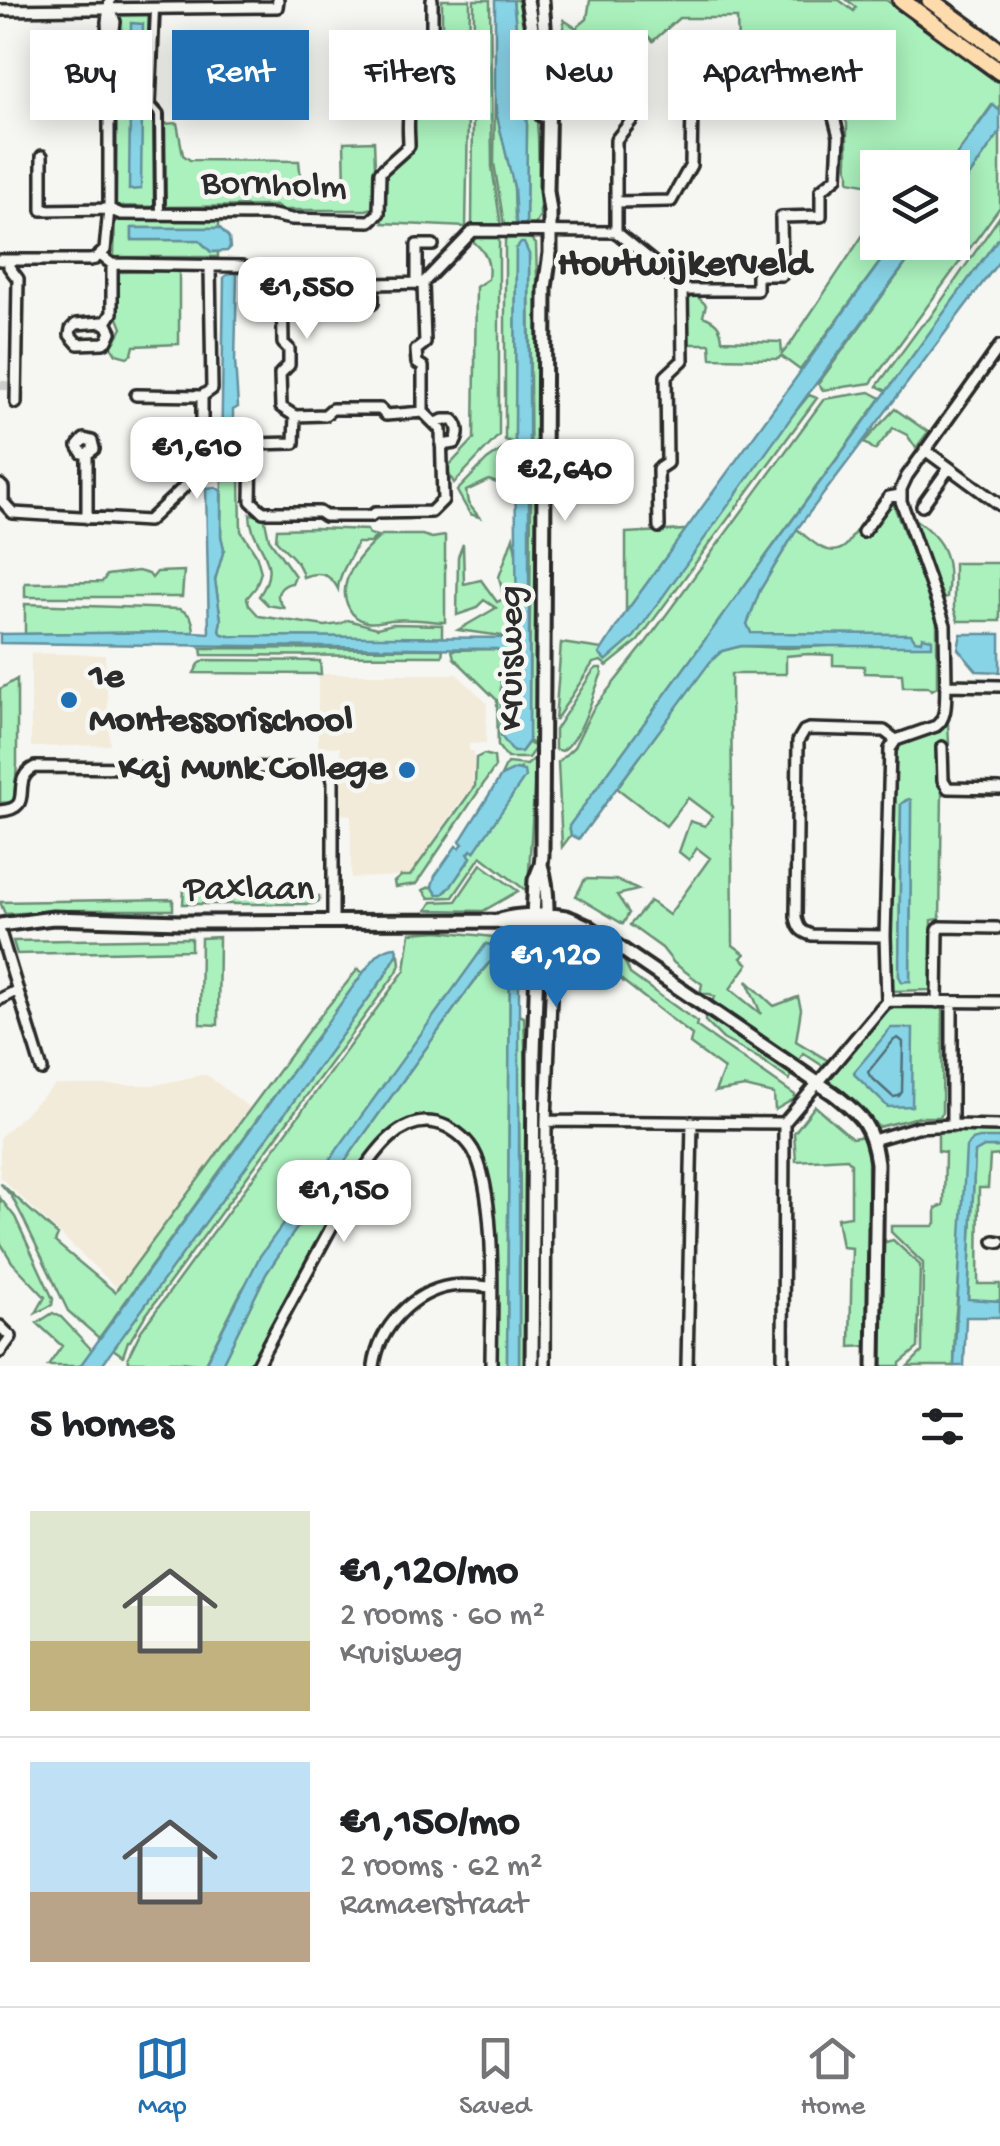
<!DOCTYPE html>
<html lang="en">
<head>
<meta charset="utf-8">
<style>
	:root { --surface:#fff; --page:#f6f6f6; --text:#202124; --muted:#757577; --line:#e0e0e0; --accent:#1f6fb2 }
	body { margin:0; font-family:"Gochi Hand",sans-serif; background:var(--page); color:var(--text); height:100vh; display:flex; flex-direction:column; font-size:38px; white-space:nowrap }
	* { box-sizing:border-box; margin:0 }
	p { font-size:32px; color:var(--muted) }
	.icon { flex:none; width:55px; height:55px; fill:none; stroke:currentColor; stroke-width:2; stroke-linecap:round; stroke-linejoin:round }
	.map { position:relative; height:1366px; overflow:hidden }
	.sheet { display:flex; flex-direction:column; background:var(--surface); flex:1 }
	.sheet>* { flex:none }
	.guide { position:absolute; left:30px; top:30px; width:940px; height:90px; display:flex; gap:20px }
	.controls { position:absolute; left:860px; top:150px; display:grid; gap:20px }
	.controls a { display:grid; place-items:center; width:110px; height:110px; border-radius:0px; background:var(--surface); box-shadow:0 5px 25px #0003; font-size:50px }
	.price { position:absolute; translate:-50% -85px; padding:0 22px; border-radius:20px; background:#fff; color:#222; font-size:32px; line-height:65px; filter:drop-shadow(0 2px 5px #0008) }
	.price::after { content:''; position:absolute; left:50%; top:60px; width:30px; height:22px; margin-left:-15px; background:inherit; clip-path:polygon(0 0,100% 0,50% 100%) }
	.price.on { background:var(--accent); color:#fff }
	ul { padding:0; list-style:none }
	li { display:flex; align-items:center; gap:30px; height:250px; padding:0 30px }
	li+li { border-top:2px solid var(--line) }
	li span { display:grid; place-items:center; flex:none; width:280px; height:200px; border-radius:0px; color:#555 }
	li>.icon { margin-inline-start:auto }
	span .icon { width:120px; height:120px; fill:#fffc; stroke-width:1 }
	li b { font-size:42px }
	h2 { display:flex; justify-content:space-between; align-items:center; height:120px; padding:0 30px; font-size:42px }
	.chip { padding:0 35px; border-radius:0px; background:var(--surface); box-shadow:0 5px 25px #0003; font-size:35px; line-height:90px }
	.chip.on { background:var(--accent); color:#fff }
	.tab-bar { display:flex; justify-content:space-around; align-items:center; height:140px; border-top:2px solid var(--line); background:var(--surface); font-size:28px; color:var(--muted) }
	.tab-bar a { display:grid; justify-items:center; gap:5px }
	.tab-bar .on { color:var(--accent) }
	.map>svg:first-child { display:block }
	.built { fill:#f3ebd9 }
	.green { fill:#abf1bd; stroke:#6b8e74; stroke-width:2.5; fill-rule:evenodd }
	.water { fill:#88d4e7; stroke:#63909c; stroke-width:2.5 }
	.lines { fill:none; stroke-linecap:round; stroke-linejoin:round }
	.shore { stroke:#506f76; stroke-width:2.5 }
	.minor-tunnel { stroke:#cdcdca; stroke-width:9; stroke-dasharray:9 4.5; stroke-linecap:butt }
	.pedestrian-casing { stroke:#2b2b2b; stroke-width:14 }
	.minor-casing { stroke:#2b2b2b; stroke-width:16 }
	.tertiary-casing { stroke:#2b2b2b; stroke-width:19 }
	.trunk-casing { stroke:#2b2b2b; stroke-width:22 }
	.pedestrian { stroke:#f6f6f2; stroke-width:6 }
	.minor { stroke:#f6f6f2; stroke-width:9 }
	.tertiary { stroke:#f6f6f2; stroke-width:11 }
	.trunk { stroke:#fedbac; stroke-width:15 }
	.poi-dot { fill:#1f6fb2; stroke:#f6f6f2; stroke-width:4 }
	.labels { text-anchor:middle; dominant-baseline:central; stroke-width:9; stroke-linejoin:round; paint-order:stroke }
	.street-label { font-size:38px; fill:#2b2b2b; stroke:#f6f6f2 }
	.poi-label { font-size:38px; font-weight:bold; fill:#2b2b2b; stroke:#f6f6f2; text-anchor:start }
	.neighbourhood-label { font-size:40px; font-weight:bold; fill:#2b2b2b; stroke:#f6f6f2 }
</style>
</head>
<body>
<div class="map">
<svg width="1000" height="1366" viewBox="0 0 1000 1366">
	<rect width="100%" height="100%" fill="#f6f6f2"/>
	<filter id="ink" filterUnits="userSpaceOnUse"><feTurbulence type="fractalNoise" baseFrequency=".01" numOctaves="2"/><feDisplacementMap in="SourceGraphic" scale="20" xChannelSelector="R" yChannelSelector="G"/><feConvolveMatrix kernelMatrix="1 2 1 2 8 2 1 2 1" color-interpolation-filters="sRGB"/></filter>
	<g filter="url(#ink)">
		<path class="built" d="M 31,653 L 105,655 L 110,745 L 31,747 Z
			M 318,674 L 457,674 L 487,703 L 486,743 L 469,744 L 469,751 L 474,751 L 473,788 L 458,805 L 409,876 L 351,878 L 351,815 L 340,814 L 340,747 L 318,746 Z
			M 202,1075 L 207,1075 L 251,1109 L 118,1289 L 0,1177 L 0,1137 L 55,1085 L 155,1085 Z"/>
		<path class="green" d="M 442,0 L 470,0 L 466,227 L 383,223 L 382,171 L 412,144 L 412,116 L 430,91 L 442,84 Z
			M 474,0 L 490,0 L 492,167 L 501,226 L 472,226 Z
			M 513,0 L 524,0 L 533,66 L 538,136 L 540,216 L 535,225 L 526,225 L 527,125 Z
			M 590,0 L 839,0 L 854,11 L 856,7 L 847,0 L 886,0 L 1000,77 L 1000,111 L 992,105 L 948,167 L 878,168 L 878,242 L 894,243 L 800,370 L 781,356 L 778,359 L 711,358 L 710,344 L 686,344 L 686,297 L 698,297 L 706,305 L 703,316 C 716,321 721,326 722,340 L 781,342 L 782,354 L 791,343 L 875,217 L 865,184 L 849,181 L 849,172 L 847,167 L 847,123 L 831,94 L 808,88 L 787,63 L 755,53 L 750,44 L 738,44 L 737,18 L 679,18 L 653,41 L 645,33 L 631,33 L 630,46 L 564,45 L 564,20 L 576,28 L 587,19 Z
			M 118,13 L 153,13 L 149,106 L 157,115 L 158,207 L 120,206 L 116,204 Z
			M 495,94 L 497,116 L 514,187 L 515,218 L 518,225 L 504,225 L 494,163 Z
			M 177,123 L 183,155 L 190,160 L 299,161 L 302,190 L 345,188 L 344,142 L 374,141 L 376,193 L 373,208 L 366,210 L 280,210 L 277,206 L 165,207 L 164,124 Z
			M 1000,132 L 1000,207 L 871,383 L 823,390 L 818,384 L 921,243 L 952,242 L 953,199 Z
			M 219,215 L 219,228 L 132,228 L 132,240 L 199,240 L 211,252 L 218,252 L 218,257 L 114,257 L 115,216 Z
			M 1000,216 L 1000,236 L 887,391 L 877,386 L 921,326 L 929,319 Z
			M 470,235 L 499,235 L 499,435 L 454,483 L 446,469 L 474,439 L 476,287 L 488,279 C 491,258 484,250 468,237 Z
			M 523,238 L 531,239 L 536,244 L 542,448 L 538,746 L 529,741 L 529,727 L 531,508 L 529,254 L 516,249 L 515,443 L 505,440 L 505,239 Z
			M 179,271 L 179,344 L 134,346 L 132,354 L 127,357 L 116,354 L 110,344 L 115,341 L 122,328 L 116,313 L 115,272 Z
			M 870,392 L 881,398 L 570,825 L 571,835 L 562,847 L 558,762 L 574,747 L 593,709 L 647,641 L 824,399 Z
			M 809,395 L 817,398 L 638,641 L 607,666 L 601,661 L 593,663 L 555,721 L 561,643 L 602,649 L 599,655 Z
			M 895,409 L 928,432 L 916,448 L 907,435 L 893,428 L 875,450 L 864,442 Z
			M 503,449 L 511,451 L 511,488 L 489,480 L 466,491 L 468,503 L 479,517 L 470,514 L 457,491 L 487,460 Z
			M 222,477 L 240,477 L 241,531 L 256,554 L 261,572 L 256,587 L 247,598 L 249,605 L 259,616 L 325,626 L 340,624 L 348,620 L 377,628 L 393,624 L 442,625 L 442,638 L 229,636 L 222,634 L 219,630 L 221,620 L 215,580 L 224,549 L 221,536 Z
			M 893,503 L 937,619 L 937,687 L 932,690 L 928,687 L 903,687 L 902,674 L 864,673 L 864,666 L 833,665 L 833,655 L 808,654 L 786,656 L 786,674 L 731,674 L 733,945 L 745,954 L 741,958 L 748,964 L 730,989 L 761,1014 L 747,981 L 774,1006 L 798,997 L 801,1009 L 796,1041 L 827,1060 L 823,1066 L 803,1053 L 789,1080 L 760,1059 L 723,1039 L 705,1021 L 705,1009 L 715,997 L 710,994 L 700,994 L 702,984 L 674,963 L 662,948 L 630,925 L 650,901 L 669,915 L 710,858 L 697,848 L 689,860 L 679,852 L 690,821 L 705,826 L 712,816 L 688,798 L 666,826 L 617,788 L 710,661 L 722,651 L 741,646 L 788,648 L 921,641 L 751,633 L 747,624 L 760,590 L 797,529 C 809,539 828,559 844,547 C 849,544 851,537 855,532 L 863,538 Z
			M 250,514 L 264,516 L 269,539 L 295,576 L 292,583 C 284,584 275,591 279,600 C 280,603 283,605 284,608 L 268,605 L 259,596 C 285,559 250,547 250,514 Z
			M 907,514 C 943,537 953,555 947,598 L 944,599 Z
			M 315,528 L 367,530 L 369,534 L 377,536 L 370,543 L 357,543 C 351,558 339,573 338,589 C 330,573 319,571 303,577 C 300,560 287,553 276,540 L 277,529 Z
			M 686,530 L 626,612 L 626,533 Z
			M 382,535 L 422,535 L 432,538 L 445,536 L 445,622 C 428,621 408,618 390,620 C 382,621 376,624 367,622 C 359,620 352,615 349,608 C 334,581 363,551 382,535 Z
			M 513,537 L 517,558 L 517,638 L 458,630 L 496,608 L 484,600 L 475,609 L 457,615 L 458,557 L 463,544 L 464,584 L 481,580 L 497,602 L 504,599 L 499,577 Z
			M 954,563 L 1000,563 L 1000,621 L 958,621 L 954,609 Z
			M 138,571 L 149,574 L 152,578 L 157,572 L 184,571 L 182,597 L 25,597 L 25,583 L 102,582 L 107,575 Z
			M 25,604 L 179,609 C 191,614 193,619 194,632 L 25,634 Z
			M 201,648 L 443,649 L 442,656 L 202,655 Z
			M 497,649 L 501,654 L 501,736 L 521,752 L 528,743 L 536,747 L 528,758 L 507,758 L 498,746 L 497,700 L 454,658 L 452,650 Z
			M 205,660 L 320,661 L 321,674 L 194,673 L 199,664 Z
			M 597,668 L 601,668 L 602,673 C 591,697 584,736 562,751 L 555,749 L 555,730 L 593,671 Z
			M 17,679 L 17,764 L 14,802 L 0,803 L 0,689 Z
			M 948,723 L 949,743 L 939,744 L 942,794 L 940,919 L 932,920 L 931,990 L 890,991 L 894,749 C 908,733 931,740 948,723 ZM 906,800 L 911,801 L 910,981 L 899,976 L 901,804 Z
			M 484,754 L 494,757 L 495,767 L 416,884 L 395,887 L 394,882 L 401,876 L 410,876 L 475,786 L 476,758 Z
			M 536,757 L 528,887 L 524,889 L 481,856 L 453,897 L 429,898 L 423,890 L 432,886 L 437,894 L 447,891 L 471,858 L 468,855 L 520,769 L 501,776 L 507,763 L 527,765 Z
			M 481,864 L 518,891 L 483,911 L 427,910 L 432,902 L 456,901 Z
			M 585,879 L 616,880 L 638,890 L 617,895 L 629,913 L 623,924 L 576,896 Z
			M 184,889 L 273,891 L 273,896 L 319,896 L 319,901 L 312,904 L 183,904 Z
			M 173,899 L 173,910 L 71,910 L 5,914 L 0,902 Z
			M 565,928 C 590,929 623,950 630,974 L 697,1022 L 696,1026 L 795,1095 L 794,1099 L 775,1110 L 774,1094 L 745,1087 L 715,1092 L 724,1069 L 690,1044 L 692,1035 L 596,960 L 569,955 L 569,944 L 587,949 L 590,943 L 566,941 Z
			M 439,931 L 521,940 L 523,946 L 519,951 L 486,944 L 242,1290 L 204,1365 L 182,1362 L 129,1362 L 128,1357 L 141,1331 L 405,970 L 410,933 Z
			M 219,937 L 218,1025 L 200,1024 L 201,938 Z
			M 191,938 L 191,950 L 17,954 L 13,941 Z
			M 397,955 L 399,955 L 400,964 L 397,972 L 143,1319 L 130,1341 L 128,1341 L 123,1356 L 113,1349 L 384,977 Z
			M 499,956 L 510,957 L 507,1366 L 496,1366 C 495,1319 496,1273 492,1226 C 491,1201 490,1173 479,1150 C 471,1134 454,1120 437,1118 C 396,1112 374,1148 353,1176 L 250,1366 L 221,1366 L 266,1274 L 292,1235 L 467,991 L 493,958 Z
			M 358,969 L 363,973 L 99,1338 L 68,1311 L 23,1218 L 12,1197 L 0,1183 L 58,1235 L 55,1242 L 115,1292 L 308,1031 Z
			M 896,1005 L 943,1006 L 942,1112 L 940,1117 L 919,1117 L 878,1127 L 867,1113 L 828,1082 C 841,1063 877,1013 896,1005 Z
			M 518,1015 L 524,1017 L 528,1132 L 527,1366 L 519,1366 L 520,1206 Z
			M 815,1106 L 852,1138 L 866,1136 L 868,1154 L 869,1346 L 850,1347 L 852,1248 L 842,1247 L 837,1218 L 851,1216 L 851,1163 L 846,1158 L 796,1161 L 794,1133 Z
			M 938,1131 L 1000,1132 L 1000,1138 L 972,1140 L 955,1323 L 954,1366 L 908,1366 L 922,1352 L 923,1263 L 891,1232 L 891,1226 L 933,1226 L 936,1223 L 936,1208 L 944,1205 L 945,1152 L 938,1151 Z
			M 984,1147 L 1000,1147 L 1000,1155 L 990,1156 L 988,1188 L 979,1188 L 978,1284 L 1000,1284 L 1000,1301 L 968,1300 L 975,1152 Z
			M 0,1198 L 15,1217 L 53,1299 L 52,1305 L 36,1313 L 45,1297 L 12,1262 L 0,1242 Z
			M 879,1210 L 884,1212 L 883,1237 L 886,1242 L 893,1240 L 920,1265 L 918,1348 L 900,1363 L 900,1366 L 878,1366 Z
			M 53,1313 L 61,1317 L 92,1350 L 80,1366 L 48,1366 L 62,1346 L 37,1323 Z"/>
		<path class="water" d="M 495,0 L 513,0 L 527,125 L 526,225 L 518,225 L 516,222 L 514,187 L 497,116 L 495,94 Z
			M 131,23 L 143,24 L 141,189 L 129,190 Z
			M 993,105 L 1000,111 L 1000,132 L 953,199 L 952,168 L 948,167 Z
			M 132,228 L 220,228 L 229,238 L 230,248 L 227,251 L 211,252 L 199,240 L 132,240 Z
			M 1000,236 L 1000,260 L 797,529 L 760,590 L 747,624 L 751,633 L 911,634 L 915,640 L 921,641 L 922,637 L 932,639 L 932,646 L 741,646 L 722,651 L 710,662 L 579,839 L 571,835 L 569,826 Z
			M 521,243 L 524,243 L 529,254 L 529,741 L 521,752 L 513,752 L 501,736 L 501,654 L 497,649 L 0,643 L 0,634 L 194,632 L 209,633 L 206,488 L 216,487 L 221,491 L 221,536 L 224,549 L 215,580 L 221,620 L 219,630 L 222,634 L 229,636 L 517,638 L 515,443 L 516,249 Z
			M 894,243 L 921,243 L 803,401 L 634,637 L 606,661 L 599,654 L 626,612 Z
			M 232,272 L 237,275 L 235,361 L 238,407 L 233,410 L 233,464 L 221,464 L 224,277 Z
			M 961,634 L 1000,634 L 1000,672 L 977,671 L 958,649 Z
			M 516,769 L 524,771 L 525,777 L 474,852 L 471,850 L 468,854 L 471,857 L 451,886 L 443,894 L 437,894 L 432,886 L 435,876 L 456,846 L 459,848 L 463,844 L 460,841 L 501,776 Z
			M 909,799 L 911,800 L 910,981 L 902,982 L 899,976 L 901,804 Z
			M 486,944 L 519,951 L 519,1366 L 507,1366 L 510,957 C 489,953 480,975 467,991 L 292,1235 L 266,1274 L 221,1366 L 204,1366 L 260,1256 Z
			M 396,947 L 398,953 L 384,977 L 101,1366 L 80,1366 L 363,973 C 373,961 379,948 396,947 Z
			M 891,1028 L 913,1028 L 912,1106 L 888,1107 L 855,1075 L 854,1072 Z
			M 979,1138 L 1000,1138 L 1000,1147 L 984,1147 L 975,1152 L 968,1299 L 1000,1301 L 1000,1317 L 966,1317 L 964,1366 L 954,1366 L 966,1147 L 972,1140 Z"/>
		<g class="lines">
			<path class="shore" d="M 898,1038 L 903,1042 L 902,1092 L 899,1096 L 893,1097 L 870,1076 L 868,1072 L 894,1040 Z"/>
			<path class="minor-tunnel" d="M 0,385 L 8,386"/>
			<g class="pedestrian-casing">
				<path id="pedestrian" d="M 155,9 L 151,105 L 159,114 L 160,213"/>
			</g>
			<g class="minor-casing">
				<path id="minor" d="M 0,10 L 277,7 L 278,0
					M 111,11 L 115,22 L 112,44
					M 43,96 L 43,59 L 109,57
					M 42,156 L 42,210 L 109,209 L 121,214 L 273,215 L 291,219 L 370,221 L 379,213 L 380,172 L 409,146 C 409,136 407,119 410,112 C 412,103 425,93 432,86 L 432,0
					M 616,202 L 671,201 L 691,165 L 692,106 L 699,94 L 746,64 L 785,65 L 832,110 L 839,136 L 837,177 L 821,190 L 821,216 L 781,217 L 782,275 L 757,275 L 757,290 L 682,290 L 683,360 L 666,376 L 667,463 L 658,469 L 659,527
					M 616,232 L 616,140 L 635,116 L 638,109 L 639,40
					M 100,255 L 112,264 L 242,266 L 258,280 L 307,280 L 307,298
					M 0,260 L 90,260 L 95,259 L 105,250 L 109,209 L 109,57 L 107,22 L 110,0
					M 9,260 L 9,267 L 18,279 L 16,403
					M 282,280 L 283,343 L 289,349 L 289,365 L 280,374 L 281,407 L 295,416 L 325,415 L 332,409 L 380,409 L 386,415 L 423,412 L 423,367 L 417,363 L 416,350 L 425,343 L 423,283
					M 417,283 L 417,245 L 433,245
					M 373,303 L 373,284 L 423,283 L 473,231 L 616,232 L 679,283 L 682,290
					M 103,322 L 108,326 L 111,332 L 107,341 L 103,343 L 78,344 L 70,335 L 71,329 L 76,324 Z
					M 105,324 L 112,313 L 112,264
					M 136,395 L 202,396
					M 295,416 L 294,443 L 252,444 L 251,501 L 263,512 L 319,512 L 325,516 L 371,516 L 375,513 L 431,512 L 443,500 L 441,430 L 423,412
					M 435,424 L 443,420 L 453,420 C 460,426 459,436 455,443 L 441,445
					M 925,450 L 1000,505
					M 87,454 L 82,453 L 78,446 L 84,439 L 92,441 L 94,449 L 87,454 L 87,518
					M 0,485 L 3,488 L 3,502 L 13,513 L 148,521 L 202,470 L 202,396 L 212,389 L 210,266
					M 922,506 L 949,468
					M 863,532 L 889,497 L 900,495
					M 946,685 L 945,625 L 901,501 L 901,489 L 907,476 L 1000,346
					M 896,740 L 936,726 C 948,717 945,699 946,685 L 1000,686
					M 942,747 L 943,780 L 948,788 L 1000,789
					M 237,767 L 321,769 L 331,771 L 333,781 L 333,920
					M 0,811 C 38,808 7,781 35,767 L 144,768
					M 0,932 L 42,1070
					M 885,936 L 812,935 C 801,932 798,928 796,917 L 798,741 L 804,731 L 809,729 L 884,731 L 896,740
					M 0,999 L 18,990
					M 887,1001 L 1000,1002
					M 937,1002 L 938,930 L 941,927 L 997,928
					M 546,1121 L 784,1123
					M 952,1125 L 952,1003
					M 873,1140 L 917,1127 L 952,1125 L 1000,1126
					M 994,1241 L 1000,1242
					M 0,1326 L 11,1337 L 0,1352
					M 256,1366 L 358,1178 C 375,1153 400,1115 436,1123 C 450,1126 465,1137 473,1150 C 498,1193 491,1313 491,1366
					M 374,1366 C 379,1327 413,1292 451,1286 C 464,1284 478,1286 491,1287
					M 545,1366 L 546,1121 L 552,973 L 555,956
					M 687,1366 L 692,1122
					M 783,1366 L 784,1123 L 887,1001 L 885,936 L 890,749 L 896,740"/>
			</g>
			<g class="tertiary-casing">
				<path id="tertiary" d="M 527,0 L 532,28 L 542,115
					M 499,921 C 511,914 551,914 566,917 C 573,919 581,924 589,927 L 834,1094 C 862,1116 872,1126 877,1163 L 874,1366
					M 0,925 L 53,918 L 180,922 L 499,921 L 507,925 L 579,925
					M 537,966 L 531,952 L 535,880 L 541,865 L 542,856 L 545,288 L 550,253 L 550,211 L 547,191 L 549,90 L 542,0
					M 532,1366 L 534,1053 L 537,966 C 549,941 550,891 541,865"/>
			</g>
			<g class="trunk-casing">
				<path id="trunk" d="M 901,0 L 1000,72
					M 930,0 L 1000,51"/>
			</g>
			<use href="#pedestrian" class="pedestrian"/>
			<use href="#minor" class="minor"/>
			<use href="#tertiary" class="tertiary"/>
			<use href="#trunk" class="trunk"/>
		</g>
	</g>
	<g class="poi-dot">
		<circle cx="69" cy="700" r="10"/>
		<circle cx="407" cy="770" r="10"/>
	</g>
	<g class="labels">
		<g class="street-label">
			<text transform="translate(274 187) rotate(2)">Bornholm</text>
			<text transform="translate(513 658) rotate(-90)">Kruisweg</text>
			<text x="249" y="891">Paxlaan</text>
		</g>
		<g class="poi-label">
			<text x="89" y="678">1e<tspan x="89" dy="44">Montessorischool</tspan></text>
			<text x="387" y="770" text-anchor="end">Kaj Munk College</text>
		</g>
		<g class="neighbourhood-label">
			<text x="684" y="265">Houtwijkerveld</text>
		</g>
	</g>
</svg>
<div class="controls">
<a><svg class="icon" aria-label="layers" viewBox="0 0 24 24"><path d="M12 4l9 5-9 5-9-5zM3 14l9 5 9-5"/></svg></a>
</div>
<b class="price" style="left:307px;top:342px">€1,550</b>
<b class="price" style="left:197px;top:502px">€1,610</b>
<b class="price" style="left:565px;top:524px">€2,640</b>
<b class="price on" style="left:556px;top:1010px">€1,120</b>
<b class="price" style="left:344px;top:1245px">€1,150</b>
<div class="guide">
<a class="chip">Buy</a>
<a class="chip on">Rent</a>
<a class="chip">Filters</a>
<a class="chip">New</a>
<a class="chip">Apartment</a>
</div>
</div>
<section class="sheet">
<h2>5 homes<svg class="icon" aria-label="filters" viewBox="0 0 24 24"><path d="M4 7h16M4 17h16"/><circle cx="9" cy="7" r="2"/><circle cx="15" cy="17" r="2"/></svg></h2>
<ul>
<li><span style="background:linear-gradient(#dfe7d0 65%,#c2b280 0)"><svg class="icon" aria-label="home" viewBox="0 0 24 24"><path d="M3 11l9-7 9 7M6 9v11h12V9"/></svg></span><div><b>€1,120/mo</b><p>2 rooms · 60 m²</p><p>Kruisweg</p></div></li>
<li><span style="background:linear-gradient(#bfe0f5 65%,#b9a48a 0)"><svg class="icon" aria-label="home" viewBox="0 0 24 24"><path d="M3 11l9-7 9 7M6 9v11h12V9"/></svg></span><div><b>€1,150/mo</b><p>2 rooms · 62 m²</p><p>Ramaerstraat</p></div></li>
</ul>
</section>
<nav class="tab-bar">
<a class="on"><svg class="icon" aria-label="map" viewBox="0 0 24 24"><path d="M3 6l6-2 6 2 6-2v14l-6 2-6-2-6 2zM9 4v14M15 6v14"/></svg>Map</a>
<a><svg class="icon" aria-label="saved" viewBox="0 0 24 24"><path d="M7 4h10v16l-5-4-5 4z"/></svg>Saved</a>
<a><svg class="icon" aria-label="home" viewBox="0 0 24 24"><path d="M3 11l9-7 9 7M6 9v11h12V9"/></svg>Home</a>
</nav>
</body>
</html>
